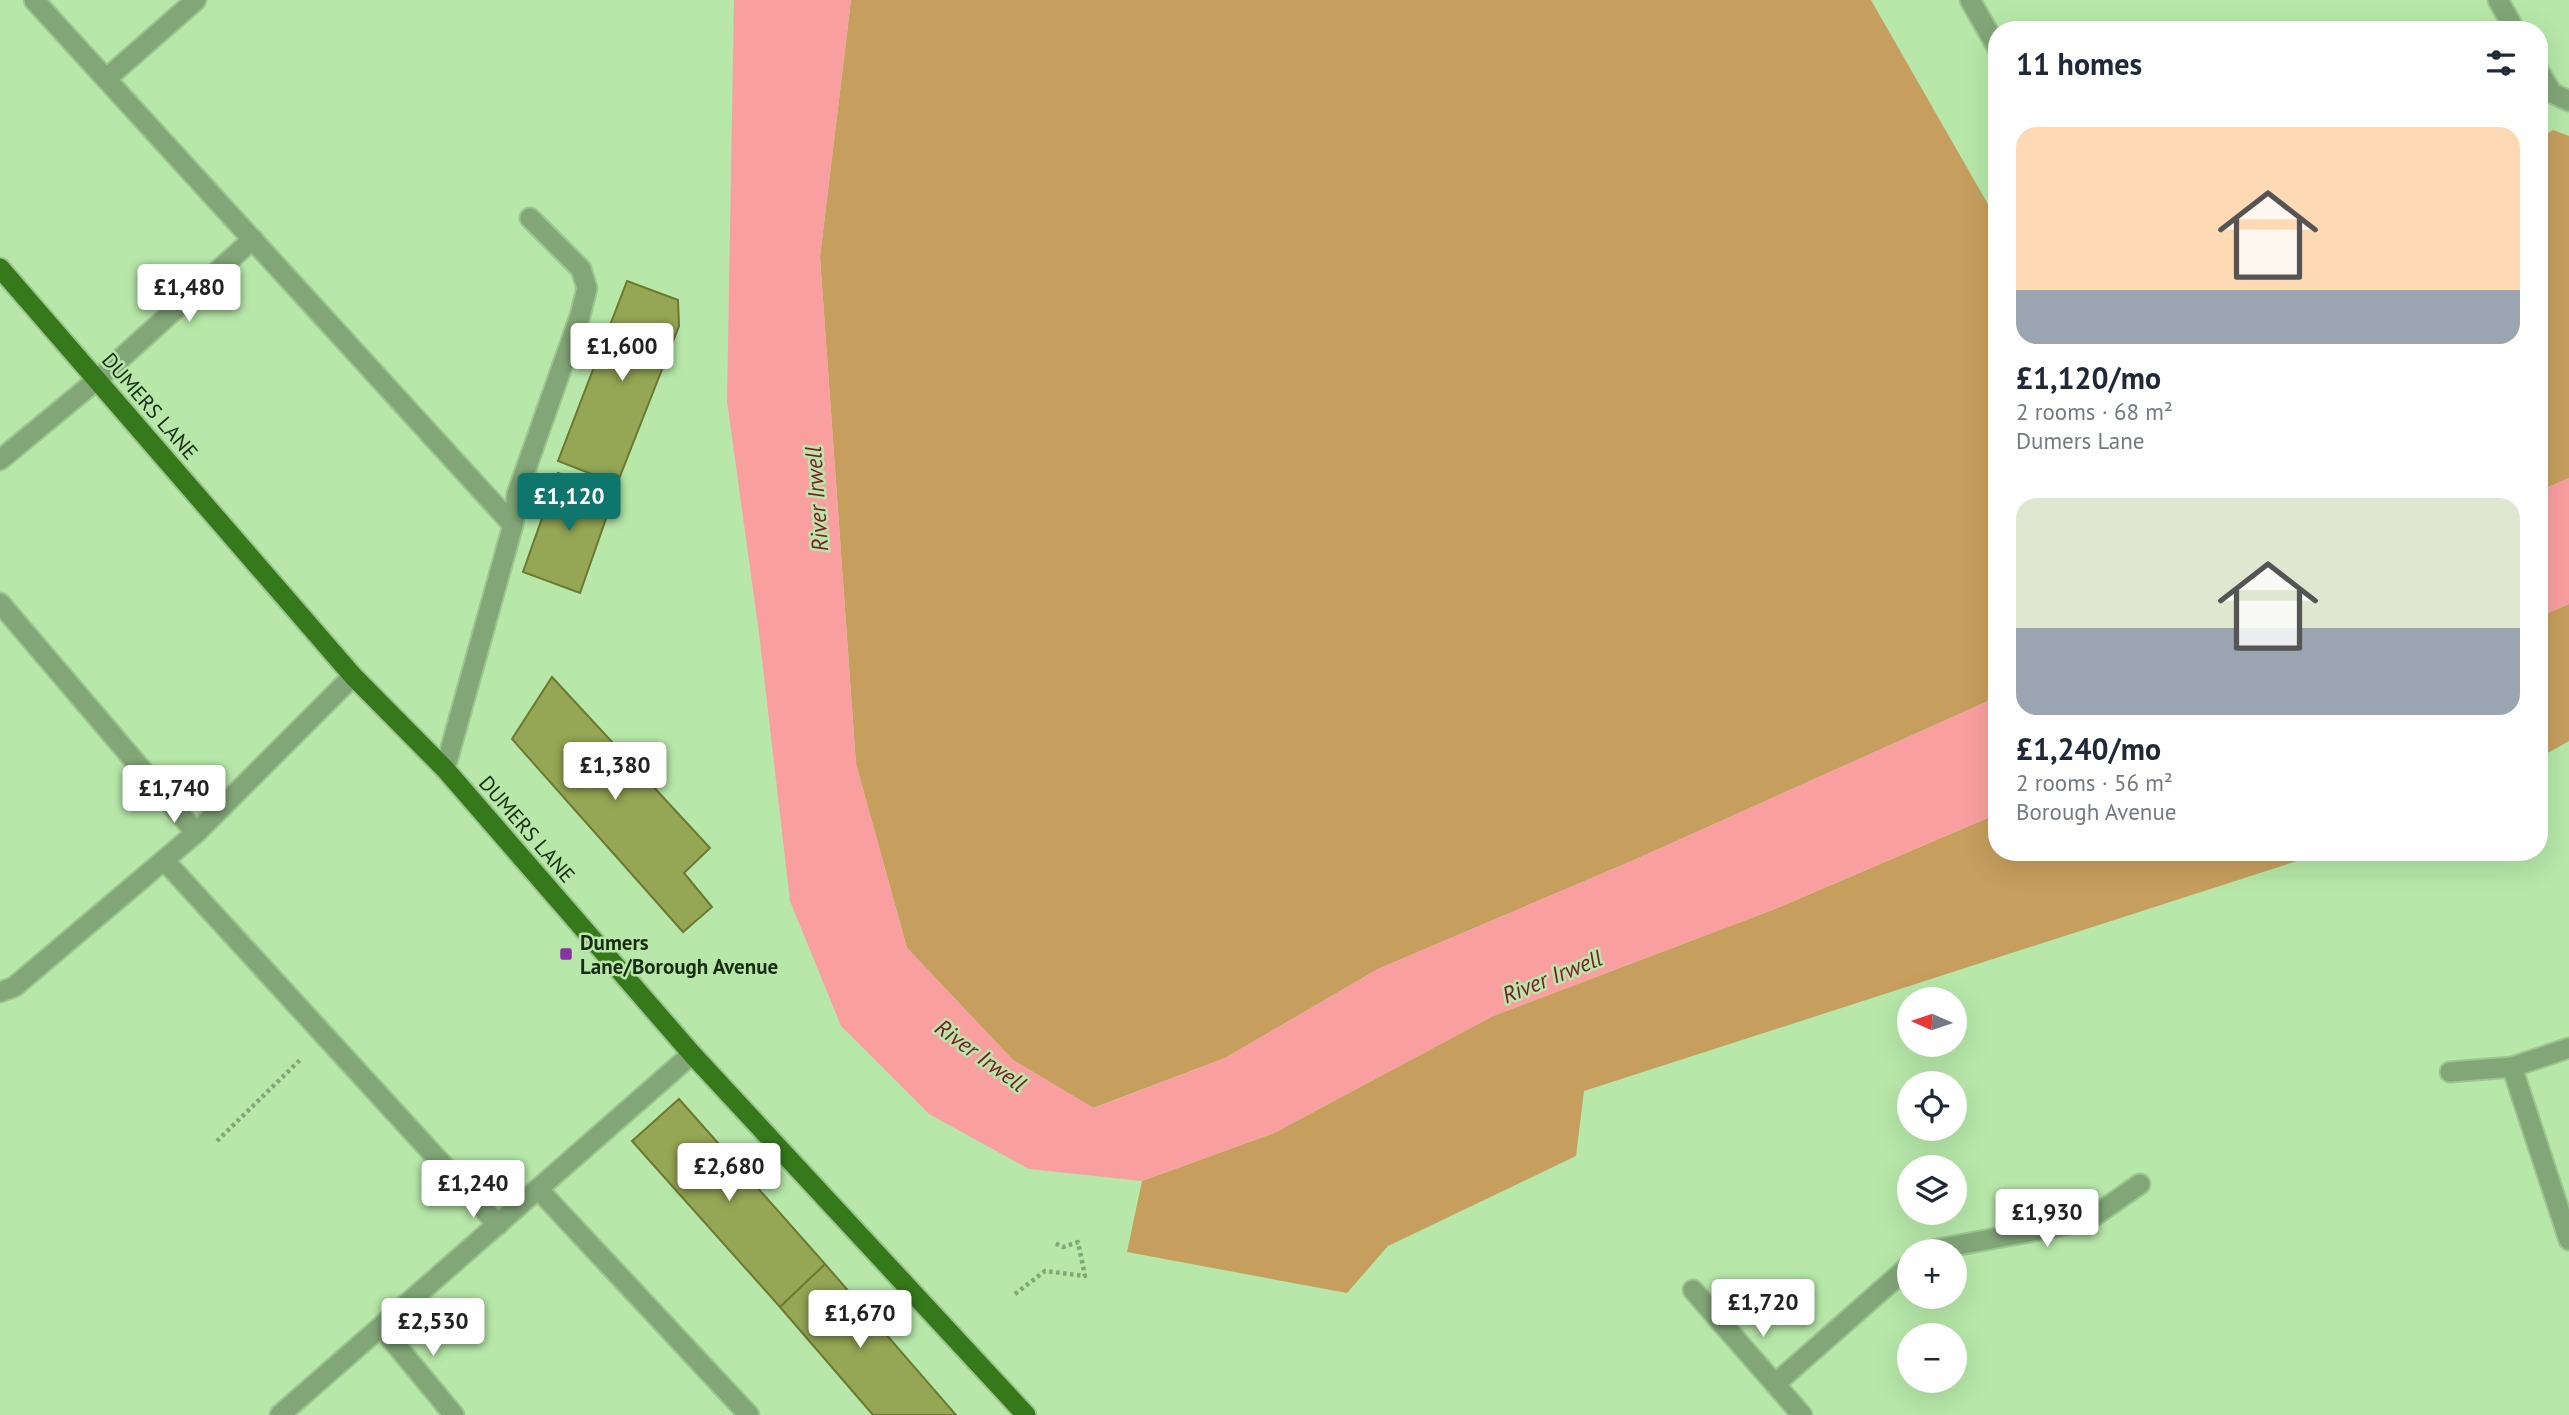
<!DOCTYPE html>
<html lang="en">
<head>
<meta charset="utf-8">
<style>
	:root { --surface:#fff; --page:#f2f2f3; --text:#1f2937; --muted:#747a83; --accent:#0f766e }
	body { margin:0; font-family:"PT Sans",sans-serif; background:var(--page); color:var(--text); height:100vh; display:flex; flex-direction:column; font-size:26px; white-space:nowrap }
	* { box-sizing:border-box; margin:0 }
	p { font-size:23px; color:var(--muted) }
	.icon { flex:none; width:38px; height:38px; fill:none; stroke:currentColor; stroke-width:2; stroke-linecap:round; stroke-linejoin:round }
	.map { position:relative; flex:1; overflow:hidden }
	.panel { position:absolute; left:1988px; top:21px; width:560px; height:840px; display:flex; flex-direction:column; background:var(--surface); border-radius:28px; box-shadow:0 7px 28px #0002 }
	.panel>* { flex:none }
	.needle { width:46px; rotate:273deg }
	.buttons { position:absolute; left:1897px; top:987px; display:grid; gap:14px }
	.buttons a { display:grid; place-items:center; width:70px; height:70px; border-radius:50%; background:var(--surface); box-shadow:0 7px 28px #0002; font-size:35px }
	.price { position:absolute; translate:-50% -60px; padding:0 16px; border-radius:7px; background:#fff; color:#222; font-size:23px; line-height:46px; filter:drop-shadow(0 2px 4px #0008) }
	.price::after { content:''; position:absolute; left:50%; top:42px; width:21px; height:16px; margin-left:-10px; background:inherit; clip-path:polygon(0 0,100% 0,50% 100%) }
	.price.active { background:var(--accent); color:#fff }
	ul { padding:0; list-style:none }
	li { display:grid; align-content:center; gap:14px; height:371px; padding:0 28px }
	li span { display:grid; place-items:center; height:217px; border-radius:21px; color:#555 }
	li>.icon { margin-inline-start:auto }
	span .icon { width:126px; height:126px; fill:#fffc; stroke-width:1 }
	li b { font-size:30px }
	h2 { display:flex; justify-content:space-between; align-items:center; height:84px; padding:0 28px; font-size:30px }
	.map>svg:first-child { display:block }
	.green { fill:#c69f5e }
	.water { fill:#fa9fa0 }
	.building { fill:#95a654; stroke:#6b7931; stroke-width:2 }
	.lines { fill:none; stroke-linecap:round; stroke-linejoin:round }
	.service-casing { stroke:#9bc68e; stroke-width:23 }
	.minor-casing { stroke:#9bc68e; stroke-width:23 }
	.primary-casing { stroke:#9bc68e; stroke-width:23 }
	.path { stroke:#81a776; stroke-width:4.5; stroke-dasharray:3.5 3.5; stroke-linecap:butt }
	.service { stroke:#82a678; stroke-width:19 }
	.minor { stroke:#82a678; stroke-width:19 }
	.primary { stroke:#35791b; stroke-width:19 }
	.poi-dot { fill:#8932a0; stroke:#b7e8a9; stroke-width:2.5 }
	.labels { text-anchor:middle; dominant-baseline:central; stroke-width:5; stroke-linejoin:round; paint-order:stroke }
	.street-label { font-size:21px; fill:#192c14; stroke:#b7e8a9 }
	.poi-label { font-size:21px; font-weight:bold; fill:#192c14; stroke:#b7e8a9; text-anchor:start }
	.water-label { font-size:23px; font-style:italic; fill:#821928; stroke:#b7e8a9 }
</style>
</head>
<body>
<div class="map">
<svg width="2569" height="1415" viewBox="0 0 2569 1415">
	<rect width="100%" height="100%" fill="#b7e8a9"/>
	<path class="green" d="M 851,0 L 1871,0 L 1997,220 L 1997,697 L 1634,860 L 1378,969 L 1225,1058 L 1093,1108 L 1013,1060 L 907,948 L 856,764 L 820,257 Z
		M 2553,130 L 2569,136 L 2569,478 L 2539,491 L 2539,139 Z
		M 2569,604 L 2569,741 L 2539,758 L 2539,617 Z
		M 1997,814 L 1997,852 L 2325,852 L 1584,1091 L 1576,1156 L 1388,1246 L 1347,1293 L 1127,1252 L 1142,1181 L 1274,1133 L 1493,1016 L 1775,909 Z"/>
	<path class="water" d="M 734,0 L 851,0 L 820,257 L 856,764 L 907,948 L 1013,1060 L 1094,1108 L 1225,1058 L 1378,969 L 1634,860 L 1997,697 L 1997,814 L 1775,909 L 1493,1016 L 1274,1133 L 1142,1181 L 1029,1169 L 929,1114 L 841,1026 L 790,901 L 759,633 L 727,401 Z
		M 2569,478 L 2569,604 L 2539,617 L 2539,491 Z"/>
	<path class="building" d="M 627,281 L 678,300 L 679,326 L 617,484 L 558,461 Z
		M 558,473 L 615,493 L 580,593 L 523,572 Z
		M 552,677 L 710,848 L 684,873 L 712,907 L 683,932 L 512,739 Z
		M 679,1099 L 825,1264 L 780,1307 L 632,1141 Z
		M 825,1264 L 956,1415 L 873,1415 L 780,1307 Z"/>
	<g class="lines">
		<g class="service-casing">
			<path id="service" d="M 34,0 L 513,525
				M 1970,0 L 1997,47
				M 2498,0 L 2515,30
				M 2539,71 L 2552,93 L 2569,101
				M 106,79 L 196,0
				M 0,603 L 196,833
				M 445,769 L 513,525 L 517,494 L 580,316 L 587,288 L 581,269 L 530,218
				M 164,860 L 498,1225
				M 538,1189 L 749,1415"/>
		</g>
		<g class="minor-casing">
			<path id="minor" d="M 0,460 L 98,379 L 253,239
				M 0,992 L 14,987 L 196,833 L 353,676
				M 2512,1067 L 2569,1240
				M 2450,1072 L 2512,1067 L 2569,1048
				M 1927,1251 L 2087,1221 L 2140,1184
				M 1693,1290 L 1802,1415
				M 381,1327 L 454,1415
				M 1775,1384 L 1909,1266
				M 280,1415 L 692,1054"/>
		</g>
		<g class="primary-casing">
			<path id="primary" d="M 0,268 L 353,676 L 445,769 L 692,1054 L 1026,1415"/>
		</g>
		<path class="path" d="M 217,1141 L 302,1058
			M 1015,1294 L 1045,1271 L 1085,1276 L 1078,1242 L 1063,1247 L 1053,1242"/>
		<use href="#service" class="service"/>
		<use href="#minor" class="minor"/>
		<use href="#primary" class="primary"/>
	</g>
	<rect class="poi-dot" x="559" y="947" width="14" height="14" rx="3.5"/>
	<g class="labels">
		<g class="street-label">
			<text transform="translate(150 406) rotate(49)">DUMERS LANE</text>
			<text transform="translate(527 829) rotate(49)">DUMERS LANE</text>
		</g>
		<g class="poi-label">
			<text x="580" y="942">Dumers<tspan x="580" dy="24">Lane/Borough Avenue</tspan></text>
		</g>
		<g class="water-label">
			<text transform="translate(816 499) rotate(-94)">River Irwell</text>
			<text transform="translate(1552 976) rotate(-22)">River Irwell</text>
			<text transform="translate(981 1055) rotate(36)">River Irwell</text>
		</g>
	</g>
</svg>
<div class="buttons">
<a><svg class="needle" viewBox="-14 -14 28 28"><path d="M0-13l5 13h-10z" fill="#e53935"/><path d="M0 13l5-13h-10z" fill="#747a83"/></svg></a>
<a><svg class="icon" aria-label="locate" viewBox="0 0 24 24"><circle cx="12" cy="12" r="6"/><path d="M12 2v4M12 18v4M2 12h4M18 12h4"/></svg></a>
<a><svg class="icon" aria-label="layers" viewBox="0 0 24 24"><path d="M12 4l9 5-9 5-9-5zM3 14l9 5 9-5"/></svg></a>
<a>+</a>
<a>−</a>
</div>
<b class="price" style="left:189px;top:324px">£1,480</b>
<b class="price" style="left:622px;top:383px">£1,600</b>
<b class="price active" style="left:569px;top:533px">£1,120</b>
<b class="price" style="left:615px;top:802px">£1,380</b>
<b class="price" style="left:174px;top:825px">£1,740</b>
<b class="price" style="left:729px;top:1203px">£2,680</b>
<b class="price" style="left:473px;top:1220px">£1,240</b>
<b class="price" style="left:2047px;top:1249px">£1,930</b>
<b class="price" style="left:1763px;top:1339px">£1,720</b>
<b class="price" style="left:860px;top:1350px">£1,670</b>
<b class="price" style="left:433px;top:1358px">£2,530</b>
<section class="panel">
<h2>11 homes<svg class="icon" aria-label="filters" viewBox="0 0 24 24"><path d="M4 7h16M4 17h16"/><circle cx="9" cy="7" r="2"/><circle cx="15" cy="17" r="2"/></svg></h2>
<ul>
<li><span style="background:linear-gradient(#ffd9b3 75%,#9aa5b1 0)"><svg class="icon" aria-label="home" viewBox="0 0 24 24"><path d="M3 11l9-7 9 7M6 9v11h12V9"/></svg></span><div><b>£1,120/mo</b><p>2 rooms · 68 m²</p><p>Dumers Lane</p></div></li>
<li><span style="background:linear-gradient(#dfe7d0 60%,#9aa5b1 0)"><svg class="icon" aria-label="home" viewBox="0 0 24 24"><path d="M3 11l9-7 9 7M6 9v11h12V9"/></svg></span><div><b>£1,240/mo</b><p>2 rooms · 56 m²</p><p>Borough Avenue</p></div></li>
</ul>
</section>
</div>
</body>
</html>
